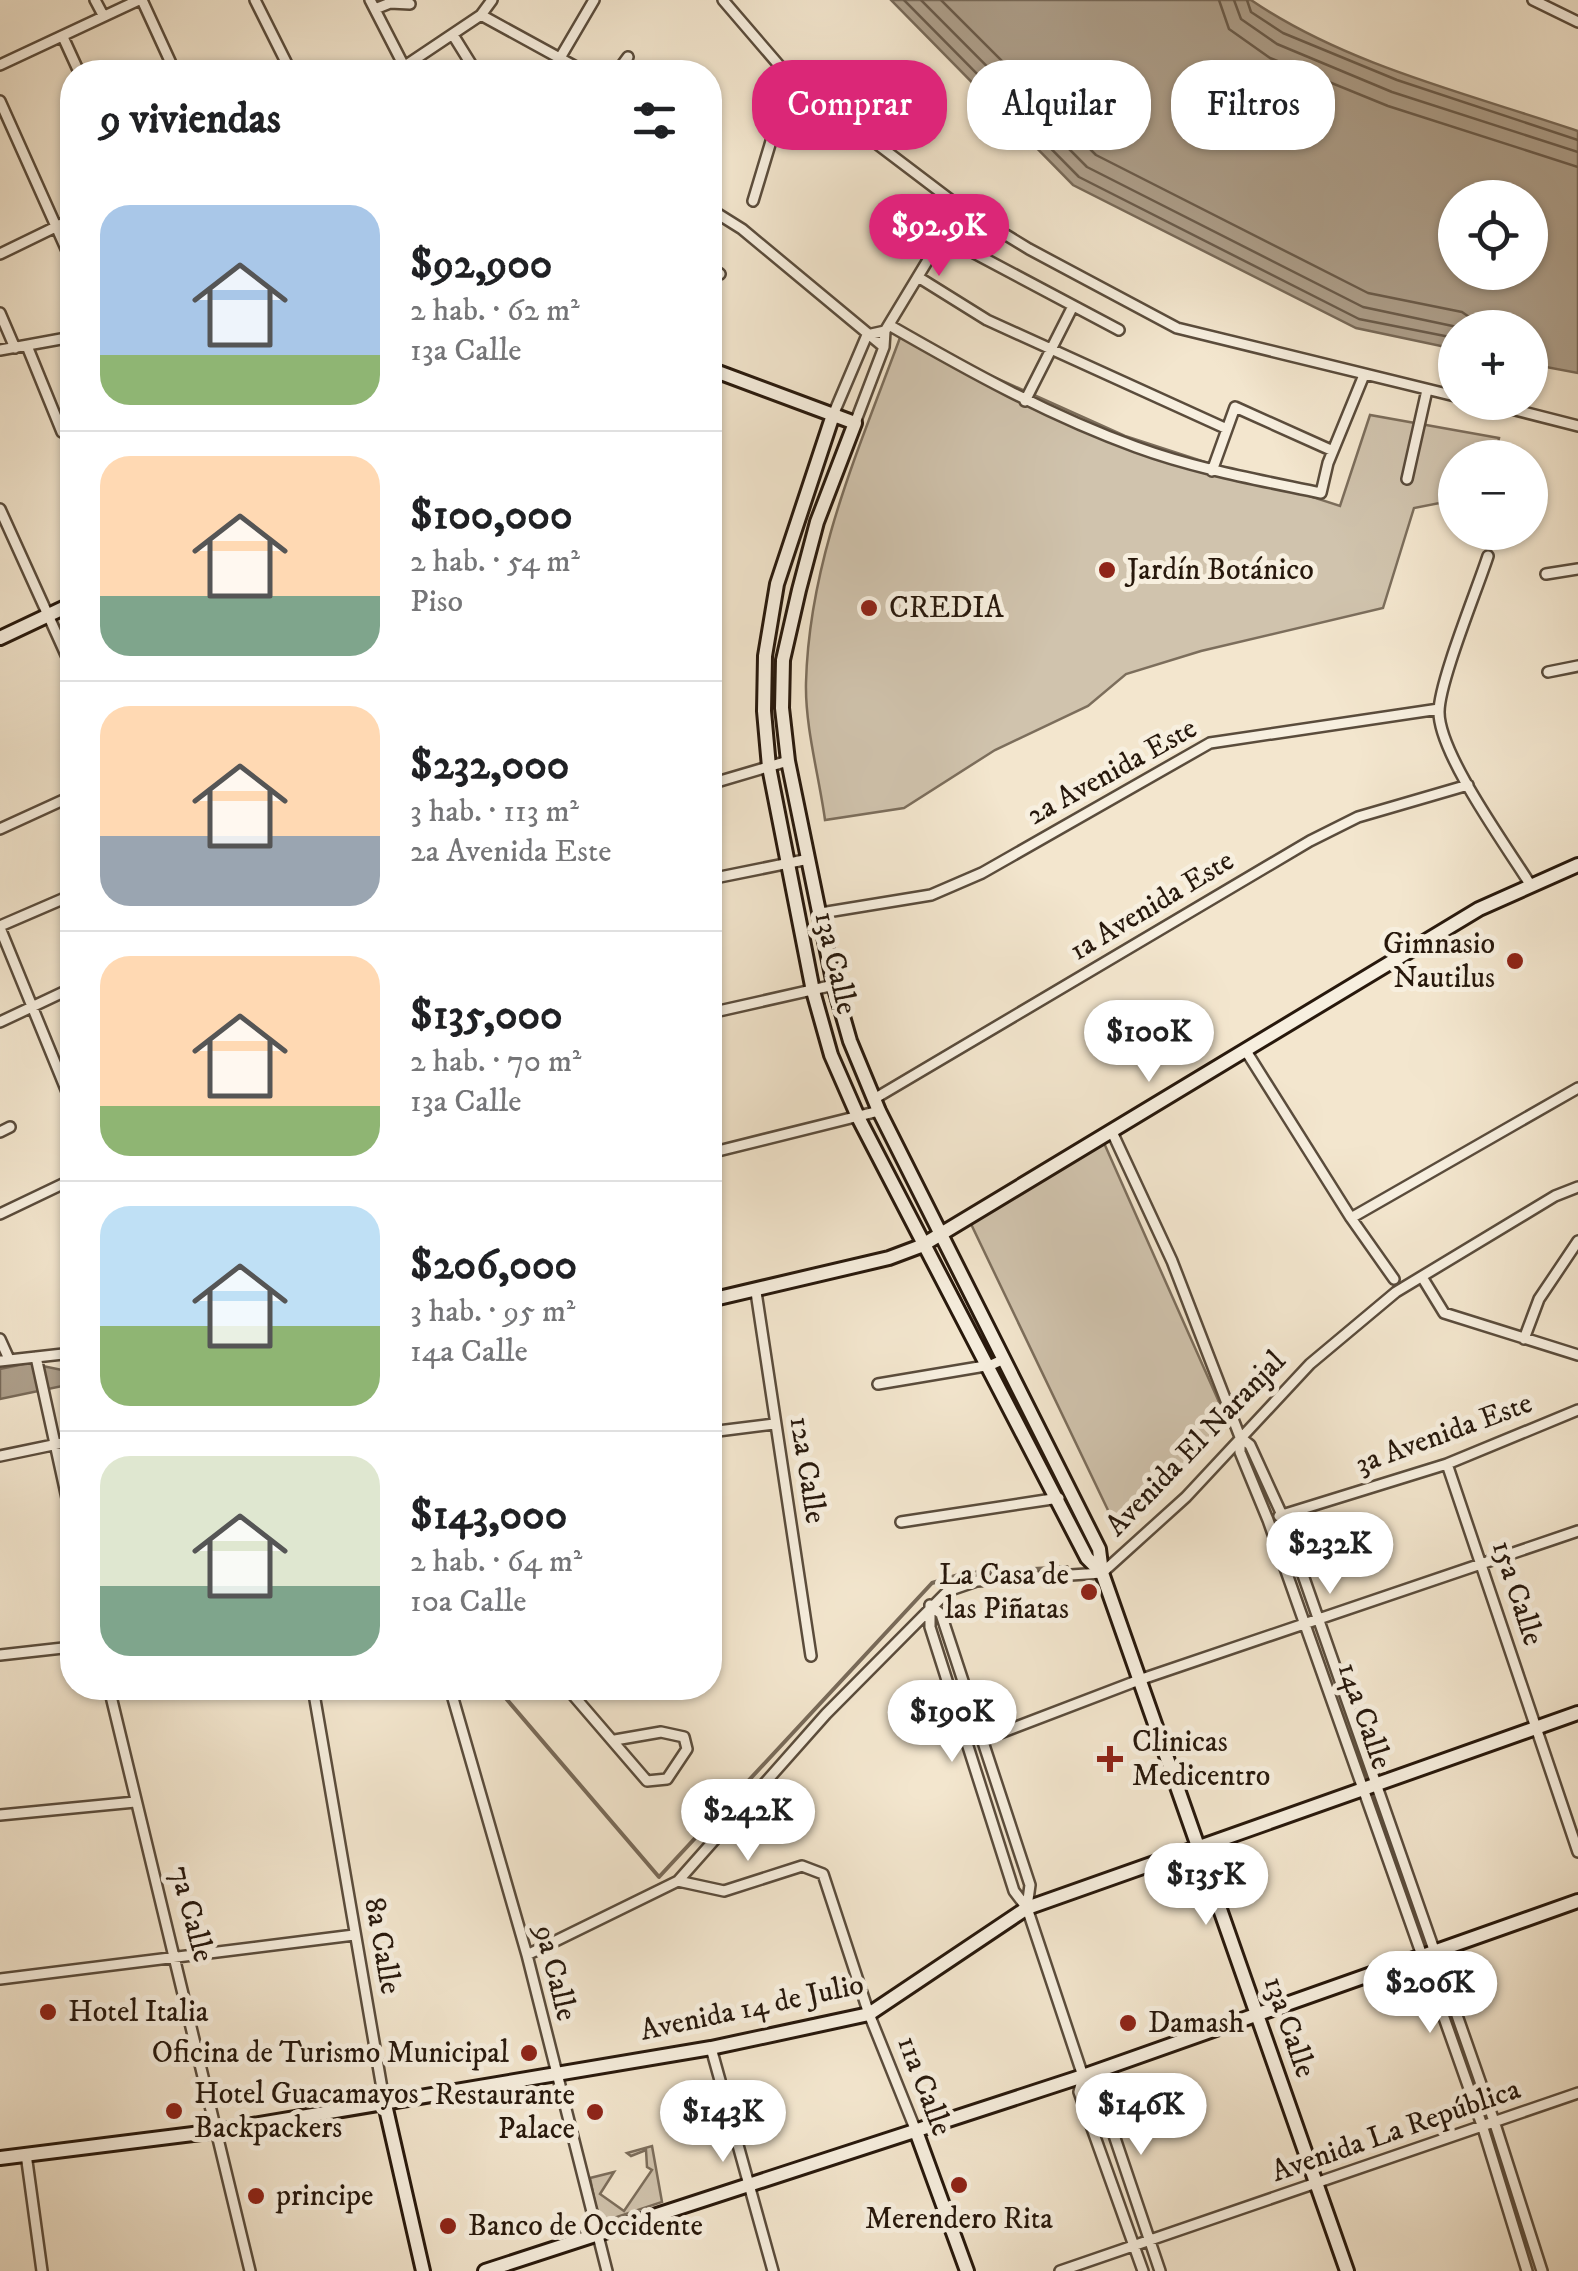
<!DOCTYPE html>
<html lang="es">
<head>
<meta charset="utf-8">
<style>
	:root { --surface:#fff; --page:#f6f6f6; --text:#202124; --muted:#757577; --line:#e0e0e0; --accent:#db2777 }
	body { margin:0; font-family:"IM FELL DW Pica",serif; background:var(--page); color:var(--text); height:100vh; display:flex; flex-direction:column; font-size:38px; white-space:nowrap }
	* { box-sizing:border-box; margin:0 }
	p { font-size:32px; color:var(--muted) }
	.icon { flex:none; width:55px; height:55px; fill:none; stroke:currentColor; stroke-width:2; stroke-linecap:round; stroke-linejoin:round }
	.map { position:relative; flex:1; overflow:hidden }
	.side { position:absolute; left:60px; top:60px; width:662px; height:1640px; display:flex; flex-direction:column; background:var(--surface); border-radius:40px; box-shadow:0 2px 8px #0004 }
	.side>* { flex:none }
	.hud { position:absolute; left:752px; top:60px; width:675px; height:90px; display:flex; gap:20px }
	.controls { position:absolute; left:1438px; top:180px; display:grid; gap:20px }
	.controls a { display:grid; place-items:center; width:110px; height:110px; border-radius:50%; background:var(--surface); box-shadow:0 2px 8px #0004; font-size:50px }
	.price { position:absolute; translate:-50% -85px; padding:0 22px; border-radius:35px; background:#fff; color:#222; font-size:32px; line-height:65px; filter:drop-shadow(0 2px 5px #0008) }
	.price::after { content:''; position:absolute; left:50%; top:60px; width:30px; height:22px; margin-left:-15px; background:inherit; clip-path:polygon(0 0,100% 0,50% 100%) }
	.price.selected { background:var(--accent); color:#fff }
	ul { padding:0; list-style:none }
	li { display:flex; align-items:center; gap:30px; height:250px; padding:0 40px }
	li+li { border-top:2px solid var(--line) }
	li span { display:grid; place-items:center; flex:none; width:280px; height:200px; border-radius:30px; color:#555 }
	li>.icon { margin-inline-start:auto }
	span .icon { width:120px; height:120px; fill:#fffc; stroke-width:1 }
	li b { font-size:42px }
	h2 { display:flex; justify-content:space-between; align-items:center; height:120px; padding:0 40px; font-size:42px }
	.pill { padding:0 35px; border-radius:40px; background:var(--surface); box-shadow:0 2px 8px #0004; font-size:35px; line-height:90px }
	.pill.selected { background:var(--accent); color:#fff }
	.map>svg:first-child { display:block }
	.green { fill:#d0c3ad; stroke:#7c6e5c; stroke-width:2.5 }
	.water { fill:#aea08c; stroke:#786a59; stroke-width:2.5; fill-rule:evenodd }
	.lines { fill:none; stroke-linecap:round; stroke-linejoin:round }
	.shore { stroke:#6a5c4c; stroke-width:2.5 }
	.stream { stroke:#786a59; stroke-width:4 }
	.street-casing { stroke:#5a4c3c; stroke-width:14 }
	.secondary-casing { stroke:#27180c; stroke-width:18 }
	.street { stroke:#f7efdf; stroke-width:9 }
	.secondary { stroke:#f7efdf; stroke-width:12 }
	.poi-dot { fill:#8f2418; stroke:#f7efdf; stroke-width:4 }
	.labels { text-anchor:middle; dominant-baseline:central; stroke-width:10; stroke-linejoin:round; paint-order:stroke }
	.poi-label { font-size:30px; fill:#27180c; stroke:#f7efdf; text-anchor:start }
	.street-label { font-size:30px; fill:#27180c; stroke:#f7efdf }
</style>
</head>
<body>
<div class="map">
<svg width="1578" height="2271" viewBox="0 0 1578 2271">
	<rect width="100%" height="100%" fill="#f3e6ce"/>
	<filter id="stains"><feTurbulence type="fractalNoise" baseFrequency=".002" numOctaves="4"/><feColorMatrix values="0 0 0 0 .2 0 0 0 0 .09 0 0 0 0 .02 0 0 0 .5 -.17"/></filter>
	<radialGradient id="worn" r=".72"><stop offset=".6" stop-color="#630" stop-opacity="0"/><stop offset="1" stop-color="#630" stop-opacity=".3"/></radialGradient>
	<path class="green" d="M 901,335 L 1125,436 L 1340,506 L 1370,415 L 1499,438 L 1495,457 L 1455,458 L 1455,500 L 1414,508 L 1383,608 L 1201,651 L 1126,674 L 1088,706 L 995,750 L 904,808 L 825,820 C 819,776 805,727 806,683 C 809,559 859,449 901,335 Z
		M 1104,1143 L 1227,1420 L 1140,1512 L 1117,1529 L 971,1224 Z
		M 652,2146 L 662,2202 L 599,2223 L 590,2178 L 614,2172 L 600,2194 L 624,2211 L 652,2170 L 647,2167 L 646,2150 L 631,2156 L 627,2153 Z"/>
	<path class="water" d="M 891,0 L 1251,0 C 1346,65 1469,94 1578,131 L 1578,373 L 1530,364 L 1530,328 L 1455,328 L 1455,349 L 1356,328 L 1073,185 ZM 1455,198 L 1530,198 L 1530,272 L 1455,272 Z
		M 28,1363 L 72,1372 L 72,1384 L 0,1399 L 0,1369 Z"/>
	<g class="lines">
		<path class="shore" d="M 904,0 L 1079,177 L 1359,319 L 1455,338
			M 921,0 L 1087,167 L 1363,307 L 1462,328
			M 941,0 L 1096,155 L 1368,293 L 1462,312 L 1485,328
			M 1219,0 L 1229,29 L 1270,58 L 1388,106 L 1578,167
			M 1234,0 L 1241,19 L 1277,44 L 1392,92 L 1578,152
			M 1247,0 L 1251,12 L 1283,33 L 1397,80 L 1578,140"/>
		<path class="stream" d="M 497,1688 L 659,1877 L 932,1583 L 965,1573 L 1067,1567"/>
		<g class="street-casing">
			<path id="street" d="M 95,0 L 103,15
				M 142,0 L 175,72
				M 255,0 L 291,72
				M 370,0 L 406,70
				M 723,0 L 790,78 L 960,207 L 1029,249 L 1177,328 L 1455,396
				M 1533,0 L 1578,22
				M 375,9 L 390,3 L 410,4
				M 481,15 L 585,72
				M 453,35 L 476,72
				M 63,37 L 79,72
				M 560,58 L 594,0
				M 0,65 L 139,0
				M 396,72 L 481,15 L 492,0
				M 617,72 L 628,57
				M 0,101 L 72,262
				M 753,201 L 790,78
				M 710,209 L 742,229 L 884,347
				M 942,236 L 1119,330
				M 0,254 L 72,219
				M 710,267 L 720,274
				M 918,277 L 987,320 L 1227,429
				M 0,313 L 15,348
				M 889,325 C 969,371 1048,415 1136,447 C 1196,469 1259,480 1321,493 L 1328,463 L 1364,375
				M 27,346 L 62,432
				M 0,350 L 72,337
				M 1025,401 L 1073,306
				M 1484,402 L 1578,426
				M 833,415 L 867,335 L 885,331
				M 855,423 L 884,347 L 885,331 L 960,207
				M 1212,471 L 1235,407 L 1333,451
				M 1407,479 L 1427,390
				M 0,509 L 72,668
				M 1488,556 C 1477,590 1439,682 1439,712 C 1439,754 1507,847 1530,884
				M 1546,574 L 1578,569
				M 1548,672 L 1578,666
				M 710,784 L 788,761
				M 0,829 L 72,796
				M 710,879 L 809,859
				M 821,913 L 931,895 L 982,873 L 1210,743 L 1439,709
				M 0,926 L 72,895
				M 0,928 L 72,1104 L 67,1119 L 72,1231
				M 710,1013 L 834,985
				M 0,1022 L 72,988
				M 1246,1051 L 1351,1218 L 1394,1279
				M 874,1099 L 1310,841 L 1358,817 L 1468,785
				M 0,1132 L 10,1127
				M 1112,1132 L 1172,1261 L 1240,1437 L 1240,1452 L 1268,1520 L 1483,2128 L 1527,2271
				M 710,1153 L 879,1111
				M 0,1214 L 69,1181
				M 1351,1218 L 1578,1088
				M 1422,1277 L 1444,1313 L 1578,1355
				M 756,1292 L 811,1656
				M 0,1339 L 9,1359
				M 1524,1339 L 1539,1299 L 1578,1241
				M 36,1357 L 72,1521
				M 0,1361 L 72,1353
				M 878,1384 L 991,1365 L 1004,1359
				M 710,1432 L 774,1424
				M 1240,1437 L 1250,1445 L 1282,1515 L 1495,2124 L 1542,2271
				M 0,1456 L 72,1441
				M 1447,1464 L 1578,1852
				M 1279,1516 L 1447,1464 L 1578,1410
				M 901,1522 L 1059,1498
				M 930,1605 L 930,1627 L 1014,1891 L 1027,1908 L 1083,2076 L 1079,2092 L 1143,2271
				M 930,1605 L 941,1614 L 1030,1885 L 1027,1907
				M 0,1655 L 72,1647
				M 109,1688 L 250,2271
				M 313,1688 L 384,2100
				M 450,1688 L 527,1955 L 607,2271
				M 567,1688 L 647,1781 L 667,1779 L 687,1749 L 684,1737 L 661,1732 L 615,1740
				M 982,1740 L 1139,1680 L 1578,1531
				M 0,1815 L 135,1802
				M 678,1881 L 724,1891 L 802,1866 L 823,1874 L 869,2014 L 916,2131
				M 527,1955 L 678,1881 L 826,1714 L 948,1591 L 977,1581 L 1102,1573 L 1186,1497 L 1310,1364 L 1396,1292 L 1555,1196 L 1578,1187
				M 0,1979 L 354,1935
				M 711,2048 L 773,2271
				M 1083,2076 L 1097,2085 L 1160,2271
				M 26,2154 L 42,2271
				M 1060,2271 L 1578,2093"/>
		</g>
		<g class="secondary-casing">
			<path id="secondary" d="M 710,369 L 855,423 L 817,522 L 799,590 L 783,660 L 782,708 L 788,761 L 834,985 L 850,1041 L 879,1111 L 1099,1549 L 1102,1573 L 1347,2271
				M 833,415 L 777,584 L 765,656 L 764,711 L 769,767 L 813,991 L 831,1055 L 859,1119 L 1087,1558 L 1101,1572
				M 0,638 L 72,604
				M 710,1300 L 889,1258 L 921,1246 L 1479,909 L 1578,865
				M 384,2100 L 423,2271
				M 916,2131 L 967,2271
				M 0,2158 L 217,2131 L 711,2048 L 869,2014 L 1027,1908 L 1578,1713
				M 485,2271 L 1083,2076 L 1578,1901"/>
		</g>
		<use href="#street" class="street"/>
		<use href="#secondary" class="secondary"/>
	</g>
	<g class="poi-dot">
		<circle cx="1107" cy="570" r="10"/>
		<circle cx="869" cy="608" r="10"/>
		<circle cx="1515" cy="961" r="10"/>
		<circle cx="1089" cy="1592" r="10"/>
		<path d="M1105 1744h10v10h10v10h-10v10h-10v-10h-10v-10h10z"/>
		<circle cx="48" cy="2012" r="10"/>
		<circle cx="1128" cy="2023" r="10"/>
		<circle cx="529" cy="2053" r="10"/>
		<circle cx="174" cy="2111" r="10"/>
		<circle cx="595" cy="2112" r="10"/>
		<circle cx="959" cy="2185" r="10"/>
		<circle cx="256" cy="2196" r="10"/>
		<circle cx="448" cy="2226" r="10"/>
	</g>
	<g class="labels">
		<g class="poi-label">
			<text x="1127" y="570">Jardín Botánico</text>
			<text x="889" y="608">CREDIA</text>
			<text x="1495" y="944" text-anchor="end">Gimnasio<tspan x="1495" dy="34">Nautilus</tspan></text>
			<text x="1069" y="1575" text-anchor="end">La Casa de<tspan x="1069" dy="34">las Piñatas</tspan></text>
			<text x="1132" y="1742">Clinicas<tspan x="1132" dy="34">Medicentro</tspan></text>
			<text x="68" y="2012">Hotel Italia</text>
			<text x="1148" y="2023">Damash</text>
			<text x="509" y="2053" text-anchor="end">Oficina de Turismo Municipal</text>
			<text x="194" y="2094">Hotel Guacamayos<tspan x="194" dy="34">Backpackers</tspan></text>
			<text x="575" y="2095" text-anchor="end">Restaurante<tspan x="575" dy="34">Palace</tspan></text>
			<text x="276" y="2196">principe</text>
			<text x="959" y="2219" text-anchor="middle">Merendero Rita</text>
			<text x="468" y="2226">Banco de Occidente</text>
		</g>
		<g class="street-label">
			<text transform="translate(1112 772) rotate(-29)">2a Avenida Este</text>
			<text transform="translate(1152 906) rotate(-31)">1a Avenida Este</text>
			<text transform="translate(835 963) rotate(77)">13a Calle</text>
			<text transform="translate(1444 1434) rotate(-20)">3a Avenida Este</text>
			<text transform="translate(1196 1444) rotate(-46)">Avenida El Naranjal</text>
			<text transform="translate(807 1470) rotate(81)">12a Calle</text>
			<text transform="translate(1517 1593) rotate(72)">15a Calle</text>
			<text transform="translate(1364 1716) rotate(71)">14a Calle</text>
			<text transform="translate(191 1914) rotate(75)">7a Calle</text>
			<text transform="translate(382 1946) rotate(80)">8a Calle</text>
			<text transform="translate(555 1973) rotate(76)">9a Calle</text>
			<text transform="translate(752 2008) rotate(-12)">Avenida 14 de Julio</text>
			<text transform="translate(1289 2027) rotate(71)">13a Calle</text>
			<text transform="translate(924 2086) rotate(69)">11a Calle</text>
			<text transform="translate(1396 2131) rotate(-19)">Avenida La República</text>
		</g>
	</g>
	<rect width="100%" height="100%" filter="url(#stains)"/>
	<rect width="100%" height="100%" fill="url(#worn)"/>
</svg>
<div class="controls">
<a><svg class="icon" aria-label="locate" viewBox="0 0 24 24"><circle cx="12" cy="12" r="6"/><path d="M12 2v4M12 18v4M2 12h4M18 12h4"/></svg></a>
<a>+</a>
<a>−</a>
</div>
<b class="price selected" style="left:939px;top:279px">$92.9K</b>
<b class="price" style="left:1149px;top:1085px">$100K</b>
<b class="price" style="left:1330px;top:1597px">$232K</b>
<b class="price" style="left:952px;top:1765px">$190K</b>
<b class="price" style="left:748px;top:1864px">$242K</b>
<b class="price" style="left:1206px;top:1928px">$135K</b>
<b class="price" style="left:1430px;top:2036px">$206K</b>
<b class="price" style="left:1141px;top:2158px">$146K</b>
<b class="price" style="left:723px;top:2165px">$143K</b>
<div class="hud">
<a class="pill selected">Comprar</a>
<a class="pill">Alquilar</a>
<a class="pill">Filtros</a>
</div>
<section class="side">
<h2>9 viviendas<svg class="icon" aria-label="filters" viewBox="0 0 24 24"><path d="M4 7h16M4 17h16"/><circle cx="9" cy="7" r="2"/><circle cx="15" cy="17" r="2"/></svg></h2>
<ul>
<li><span style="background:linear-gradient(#a9c7e8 75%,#8fb573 0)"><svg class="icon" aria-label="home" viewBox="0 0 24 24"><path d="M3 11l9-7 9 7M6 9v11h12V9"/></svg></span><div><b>$92,900</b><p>2 hab. · 62 m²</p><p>13a Calle</p></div></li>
<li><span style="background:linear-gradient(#ffd9b3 70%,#7fa58c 0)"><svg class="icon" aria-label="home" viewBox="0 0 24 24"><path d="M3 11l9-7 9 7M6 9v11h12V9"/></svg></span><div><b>$100,000</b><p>2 hab. · 54 m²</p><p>Piso</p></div></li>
<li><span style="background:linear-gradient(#ffd9b3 65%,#9aa5b1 0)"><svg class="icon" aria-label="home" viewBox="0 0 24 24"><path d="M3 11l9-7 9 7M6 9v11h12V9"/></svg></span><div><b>$232,000</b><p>3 hab. · 113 m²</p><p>2a Avenida Este</p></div></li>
<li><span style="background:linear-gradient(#ffd9b3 75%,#8fb573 0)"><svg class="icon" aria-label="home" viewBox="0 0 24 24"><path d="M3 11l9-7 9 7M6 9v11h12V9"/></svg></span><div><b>$135,000</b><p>2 hab. · 70 m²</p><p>13a Calle</p></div></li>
<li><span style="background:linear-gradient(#bfe0f5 60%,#8fb573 0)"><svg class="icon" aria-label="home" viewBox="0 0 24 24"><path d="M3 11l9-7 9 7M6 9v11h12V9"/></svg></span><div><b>$206,000</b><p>3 hab. · 95 m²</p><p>14a Calle</p></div></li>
<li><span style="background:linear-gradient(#dfe7d0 65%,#7fa58c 0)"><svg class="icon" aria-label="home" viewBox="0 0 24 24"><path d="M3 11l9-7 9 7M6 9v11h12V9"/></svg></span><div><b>$143,000</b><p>2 hab. · 64 m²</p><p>10a Calle</p></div></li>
</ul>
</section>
</div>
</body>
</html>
